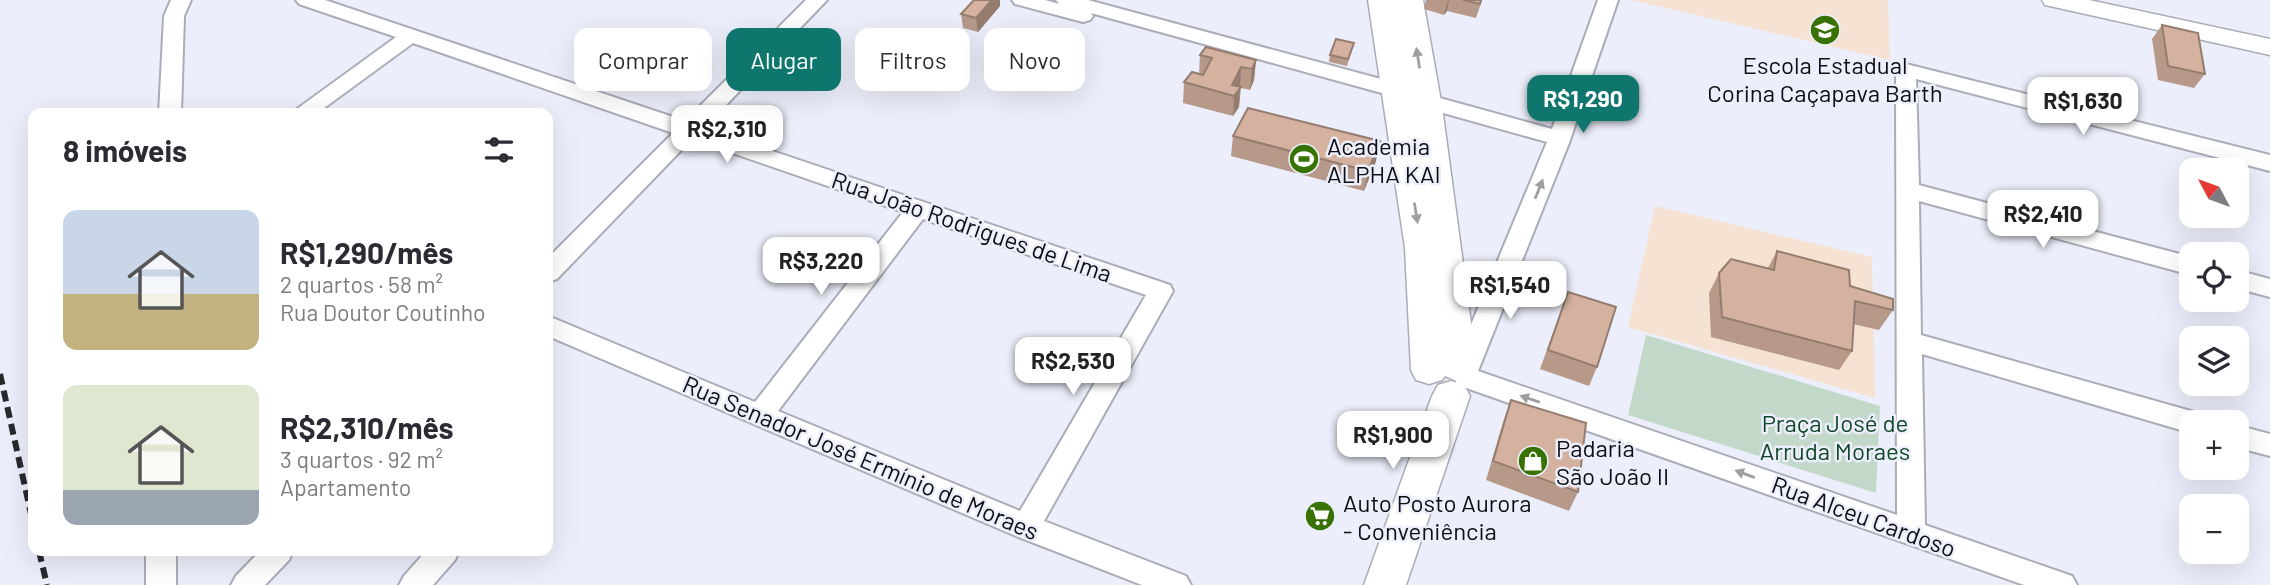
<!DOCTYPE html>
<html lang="pt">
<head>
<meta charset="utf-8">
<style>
	:root { --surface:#fff; --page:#f2f2f3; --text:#2b2b33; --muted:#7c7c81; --accent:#0f766e }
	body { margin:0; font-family:Barlow,sans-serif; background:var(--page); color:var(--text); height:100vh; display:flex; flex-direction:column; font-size:26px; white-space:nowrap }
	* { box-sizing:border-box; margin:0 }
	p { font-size:23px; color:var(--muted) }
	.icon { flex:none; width:38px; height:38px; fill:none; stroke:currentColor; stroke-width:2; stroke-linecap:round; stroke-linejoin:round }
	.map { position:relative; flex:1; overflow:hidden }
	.details { position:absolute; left:28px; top:108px; width:525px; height:448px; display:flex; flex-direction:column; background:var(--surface); border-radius:14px; box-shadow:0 7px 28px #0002 }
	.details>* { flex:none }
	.guide { position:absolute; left:574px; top:28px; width:665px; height:63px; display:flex; gap:14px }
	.needle { width:46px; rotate:311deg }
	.controls { position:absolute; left:2179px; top:158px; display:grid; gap:14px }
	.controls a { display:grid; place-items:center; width:70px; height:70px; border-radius:14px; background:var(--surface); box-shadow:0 7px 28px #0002; font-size:35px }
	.price { position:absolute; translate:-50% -60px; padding:0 16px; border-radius:14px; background:#fff; color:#222; font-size:23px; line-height:46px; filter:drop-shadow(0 2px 4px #0008) }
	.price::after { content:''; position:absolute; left:50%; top:42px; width:21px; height:16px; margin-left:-10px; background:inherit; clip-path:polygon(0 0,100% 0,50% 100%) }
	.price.selected { background:var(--accent); color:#fff }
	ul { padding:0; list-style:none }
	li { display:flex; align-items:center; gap:21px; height:175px; padding:0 35px }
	li span { display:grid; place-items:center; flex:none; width:196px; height:140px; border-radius:14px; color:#555 }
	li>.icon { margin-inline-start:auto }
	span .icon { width:84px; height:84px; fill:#fffc; stroke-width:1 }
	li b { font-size:30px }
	h2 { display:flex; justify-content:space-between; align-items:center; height:84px; padding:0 35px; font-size:30px }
	.chip { padding:0 24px; border-radius:14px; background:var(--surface); box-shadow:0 7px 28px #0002; font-size:24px; line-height:63px }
	.chip.selected { background:var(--accent); color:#fff }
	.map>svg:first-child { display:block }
	.education { fill:#f5e2d2 }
	.green { fill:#c2d8c8 }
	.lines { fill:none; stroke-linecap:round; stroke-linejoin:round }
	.minor-casing { stroke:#aaadb8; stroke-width:4 }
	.tertiary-casing { stroke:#aaadb8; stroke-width:3 }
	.secondary-casing { stroke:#aaadb8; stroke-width:3 }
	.minor { fill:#fff; fill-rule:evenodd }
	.tertiary { fill:#fff; fill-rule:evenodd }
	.secondary { fill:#fff; fill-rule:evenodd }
	.rail { stroke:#27292d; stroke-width:6; stroke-dasharray:11 6; stroke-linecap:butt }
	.wall { fill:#b69989 }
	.shaded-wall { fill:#947d6f }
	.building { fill:#d4b29f; stroke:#947d6f; stroke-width:2 }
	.oneway { fill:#9e9fa0 }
	.labels { text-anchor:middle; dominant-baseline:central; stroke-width:5; stroke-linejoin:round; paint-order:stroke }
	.poi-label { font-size:24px; fill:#0d0e11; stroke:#eceffb; text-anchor:start }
	.street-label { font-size:24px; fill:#0d0e11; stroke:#eceffb }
	.park-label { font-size:24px; fill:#114728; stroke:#eceffb }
</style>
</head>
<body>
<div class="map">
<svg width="2270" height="585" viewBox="0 0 2270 585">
	<rect width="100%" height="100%" fill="#eceffb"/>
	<path class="education" d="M 1631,0 L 1888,0 L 1890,60 Z
		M 1655,206 L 1872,257 L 1875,398 L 1628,327 Z"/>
	<path class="green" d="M 1646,335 L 1880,406 L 1876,493 L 1628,415 Z"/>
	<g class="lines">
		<g class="minor-casing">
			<path id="minor" d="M 171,0 L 191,0 L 184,16 L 181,114 L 159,114 L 164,16 Z
				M 296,0 L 325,0 L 685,121 L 806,0 L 827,0 L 704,128 L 1170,285 L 1173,291 L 1044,521 L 1186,576 L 1191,585 L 1142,585 L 1016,536 L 548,336 L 548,316 L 755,402 L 903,212 L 692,139 L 557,279 L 548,282 L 548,258 L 673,133 L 413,43 L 316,114 L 290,114 L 396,37 L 299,4 ZM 923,219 L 1146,295 L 1020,511 L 778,411 Z
				M 1012,0 L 1045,0 L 1059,4 L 1056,0 L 1088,0 L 1403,85 L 1418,92 L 1552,129 L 1598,0 L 1618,0 L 1569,143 L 1478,371 L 1897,515 L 1896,70 L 1899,65 L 1906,64 L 2270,155 L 2270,171 L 1916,79 L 1919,185 L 2191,257 L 2191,275 L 1919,201 L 1921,335 L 2191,411 L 2200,414 L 2204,422 L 2191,422 L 2191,433 L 1922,354 L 1925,525 L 2072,576 L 2077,585 L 2024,585 L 1458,385 L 1451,373 L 1547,142 L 1404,102 L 1389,95 L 1091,13 L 1093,16 L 1090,20 L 1083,22 L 1015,4 Z
				M 2236,270 L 2270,279 L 2270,297 L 2236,288 Z
				M 2236,425 L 2270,434 L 2270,456 L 2236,447 Z
				M 146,551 L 176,551 L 176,585 L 146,585 Z
				M 260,551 L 293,551 L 289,560 L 265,585 L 231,585 L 236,576 Z
				M 426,551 L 459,551 L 455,560 L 433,585 L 399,585 L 404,576 Z"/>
		</g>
		<g class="tertiary-casing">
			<path id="tertiary" d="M 2042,0 L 2089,0 L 2270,39 L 2270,55 L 2045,5 Z"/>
		</g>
		<g class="secondary-casing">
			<path id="secondary" d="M 1368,0 L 1423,0 L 1442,107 L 1477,368 L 1472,378 L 1459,382 L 1445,376 L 1442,380 L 1429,384 L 1416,380 L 1411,370 L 1405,248 Z
				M 1451,381 L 1464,385 L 1470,396 L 1406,585 L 1364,585 L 1432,396 L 1438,385 Z"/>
		</g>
		<use href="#minor" class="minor"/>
		<use href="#tertiary" class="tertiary"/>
		<use href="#secondary" class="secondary"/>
		<path class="rail" d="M 0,374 L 33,523
			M 39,551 L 47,585"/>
	</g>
	<path class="wall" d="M 1426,0 L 1482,0 L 1476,18 L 1447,11 L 1444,15 L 1424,9 Z
		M 1000,6 L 978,32 L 963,28 L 961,14 Z
		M 2162,25 L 2205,74 L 2194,88 L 2158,80 L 2152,39 Z
		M 1354,43 L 1347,66 L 1329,62 L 1330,55 Z
		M 1200,55 L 1256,60 L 1254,80 L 1250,90 L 1241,88 L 1239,107 L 1233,116 L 1183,103 L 1184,82 L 1199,74 Z
		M 1233,136 L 1376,161 L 1364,191 L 1231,156 Z
		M 1777,251 L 1850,286 L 1893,310 L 1879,330 L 1853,324 L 1852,351 L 1839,370 L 1711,337 L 1709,293 L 1719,273 L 1768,268 Z
		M 1561,311 L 1597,367 L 1589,386 L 1540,369 Z
		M 1511,400 L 1578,492 L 1569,511 L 1486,480 L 1504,419 Z"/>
	<path class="shaded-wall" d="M 992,0 L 1000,0 L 1000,6 L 978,32 L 976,18 Z
		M 1448,0 L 1449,0 L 1447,11 L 1444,15 Z
		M 1256,60 L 1254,80 L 1250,90 L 1252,69 Z
		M 1241,67 L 1239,107 L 1233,116 L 1234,96 L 1232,85 Z
		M 1380,141 L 1376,161 L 1364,191 L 1368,171 Z"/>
	<path class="building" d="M 974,0 L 992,0 L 976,18 L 961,14 Z
		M 1463,0 L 1481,0 L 1480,4 Z
		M 2162,25 L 2198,33 L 2205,74 L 2168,66 Z
		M 1336,39 L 1354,43 L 1348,59 L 1330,55 Z
		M 1206,47 L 1256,60 L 1252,69 L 1241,67 L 1232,85 L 1241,87 L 1234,96 L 1184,82 L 1192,72 L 1203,75 L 1212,58 L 1200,55 Z
		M 1248,108 L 1380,141 L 1368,171 L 1233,136 Z
		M 1777,251 L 1849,270 L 1850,286 L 1893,299 L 1893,310 L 1855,301 L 1852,351 L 1722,317 L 1719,273 L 1731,259 L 1774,270 Z
		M 1568,292 L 1616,307 L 1597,367 L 1548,350 Z
		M 1511,400 L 1586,423 L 1578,492 L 1493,461 Z"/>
	<defs><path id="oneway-solid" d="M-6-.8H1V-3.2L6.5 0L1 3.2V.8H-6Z" transform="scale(1.75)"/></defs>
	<g class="oneway">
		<use href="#oneway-solid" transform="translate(1418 58) rotate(-99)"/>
		<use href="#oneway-solid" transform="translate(1539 189) rotate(-68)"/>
		<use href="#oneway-solid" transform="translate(1416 213) rotate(81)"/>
		<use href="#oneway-solid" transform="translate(1530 399) rotate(-161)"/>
		<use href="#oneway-solid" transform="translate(1745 474) rotate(-160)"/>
	</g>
	<defs>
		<g id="school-disc" transform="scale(1.575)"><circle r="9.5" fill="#377203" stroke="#eceffb"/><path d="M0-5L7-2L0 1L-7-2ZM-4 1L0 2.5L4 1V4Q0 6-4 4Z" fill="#fff"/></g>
		<g id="stadium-disc" transform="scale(1.575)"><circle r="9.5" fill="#377203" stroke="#eceffb"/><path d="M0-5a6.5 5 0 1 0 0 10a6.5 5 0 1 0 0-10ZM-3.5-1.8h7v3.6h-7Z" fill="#fff"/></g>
		<g id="shop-disc" transform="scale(1.575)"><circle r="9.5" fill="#377203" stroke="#eceffb"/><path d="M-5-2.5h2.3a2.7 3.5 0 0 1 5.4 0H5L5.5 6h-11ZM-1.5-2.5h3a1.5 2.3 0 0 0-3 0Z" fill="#fff"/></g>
		<g id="supermarket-disc" transform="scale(1.575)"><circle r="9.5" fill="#377203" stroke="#eceffb"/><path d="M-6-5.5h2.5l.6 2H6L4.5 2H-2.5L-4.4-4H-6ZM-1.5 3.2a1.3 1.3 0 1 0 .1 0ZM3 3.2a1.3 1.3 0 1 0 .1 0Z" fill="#fff"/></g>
	</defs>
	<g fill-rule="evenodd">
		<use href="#school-disc" x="1825" y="30"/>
		<use href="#stadium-disc" x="1304" y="159"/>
		<use href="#shop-disc" x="1533" y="461"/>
		<use href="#supermarket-disc" x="1320" y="516"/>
	</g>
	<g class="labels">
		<g class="poi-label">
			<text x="1825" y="64" text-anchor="middle">Escola Estadual<tspan x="1825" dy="28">Corina Caçapava Barth</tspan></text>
			<text x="1327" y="145">Academia<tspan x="1327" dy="28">ALPHA KAI</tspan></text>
			<text x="1556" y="447">Padaria<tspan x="1556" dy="28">São João II</tspan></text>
			<text x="1343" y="502">Auto Posto Aurora<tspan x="1343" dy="28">- Conveniência</tspan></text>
		</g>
		<g class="street-label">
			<text transform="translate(972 226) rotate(19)">Rua João Rodrigues de Lima</text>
			<text transform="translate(861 457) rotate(23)">Rua Senador José Ermínio de Moraes</text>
			<text transform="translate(1864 516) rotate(20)">Rua Alceu Cardoso</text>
		</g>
		<g class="park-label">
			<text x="1835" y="422">Praça José de<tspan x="1835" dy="28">Arruda Moraes</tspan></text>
		</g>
	</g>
</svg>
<div class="controls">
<a><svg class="needle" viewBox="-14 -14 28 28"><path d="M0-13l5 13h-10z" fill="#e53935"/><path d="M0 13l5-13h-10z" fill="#7c7c81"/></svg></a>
<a><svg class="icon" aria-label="locate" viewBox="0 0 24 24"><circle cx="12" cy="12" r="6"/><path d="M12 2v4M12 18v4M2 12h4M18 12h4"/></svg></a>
<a><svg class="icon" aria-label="layers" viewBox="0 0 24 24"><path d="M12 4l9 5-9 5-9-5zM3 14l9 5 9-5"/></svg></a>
<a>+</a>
<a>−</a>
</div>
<b class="price selected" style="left:1583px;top:135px">R$1,290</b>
<b class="price" style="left:2083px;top:137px">R$1,630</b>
<b class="price" style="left:727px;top:165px">R$2,310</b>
<b class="price" style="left:2043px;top:250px">R$2,410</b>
<b class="price" style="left:821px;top:297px">R$3,220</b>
<b class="price" style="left:1510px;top:321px">R$1,540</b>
<b class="price" style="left:1073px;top:397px">R$2,530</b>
<b class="price" style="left:1393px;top:471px">R$1,900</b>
<div class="guide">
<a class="chip">Comprar</a>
<a class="chip selected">Alugar</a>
<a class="chip">Filtros</a>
<a class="chip">Novo</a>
</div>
<section class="details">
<h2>8 imóveis<svg class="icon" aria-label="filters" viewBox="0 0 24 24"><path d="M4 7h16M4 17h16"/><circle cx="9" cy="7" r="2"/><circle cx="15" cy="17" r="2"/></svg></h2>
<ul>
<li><span style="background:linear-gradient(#c9d6e8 60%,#c2b280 0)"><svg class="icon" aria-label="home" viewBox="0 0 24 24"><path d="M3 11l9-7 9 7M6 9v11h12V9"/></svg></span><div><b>R$1,290/mês</b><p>2 quartos · 58 m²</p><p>Rua Doutor Coutinho</p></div></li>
<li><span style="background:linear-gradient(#dfe7d0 75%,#9aa5b1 0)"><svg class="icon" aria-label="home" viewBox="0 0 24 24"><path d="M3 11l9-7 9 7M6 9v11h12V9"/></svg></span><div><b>R$2,310/mês</b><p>3 quartos · 92 m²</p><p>Apartamento</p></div></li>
</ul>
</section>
</div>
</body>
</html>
